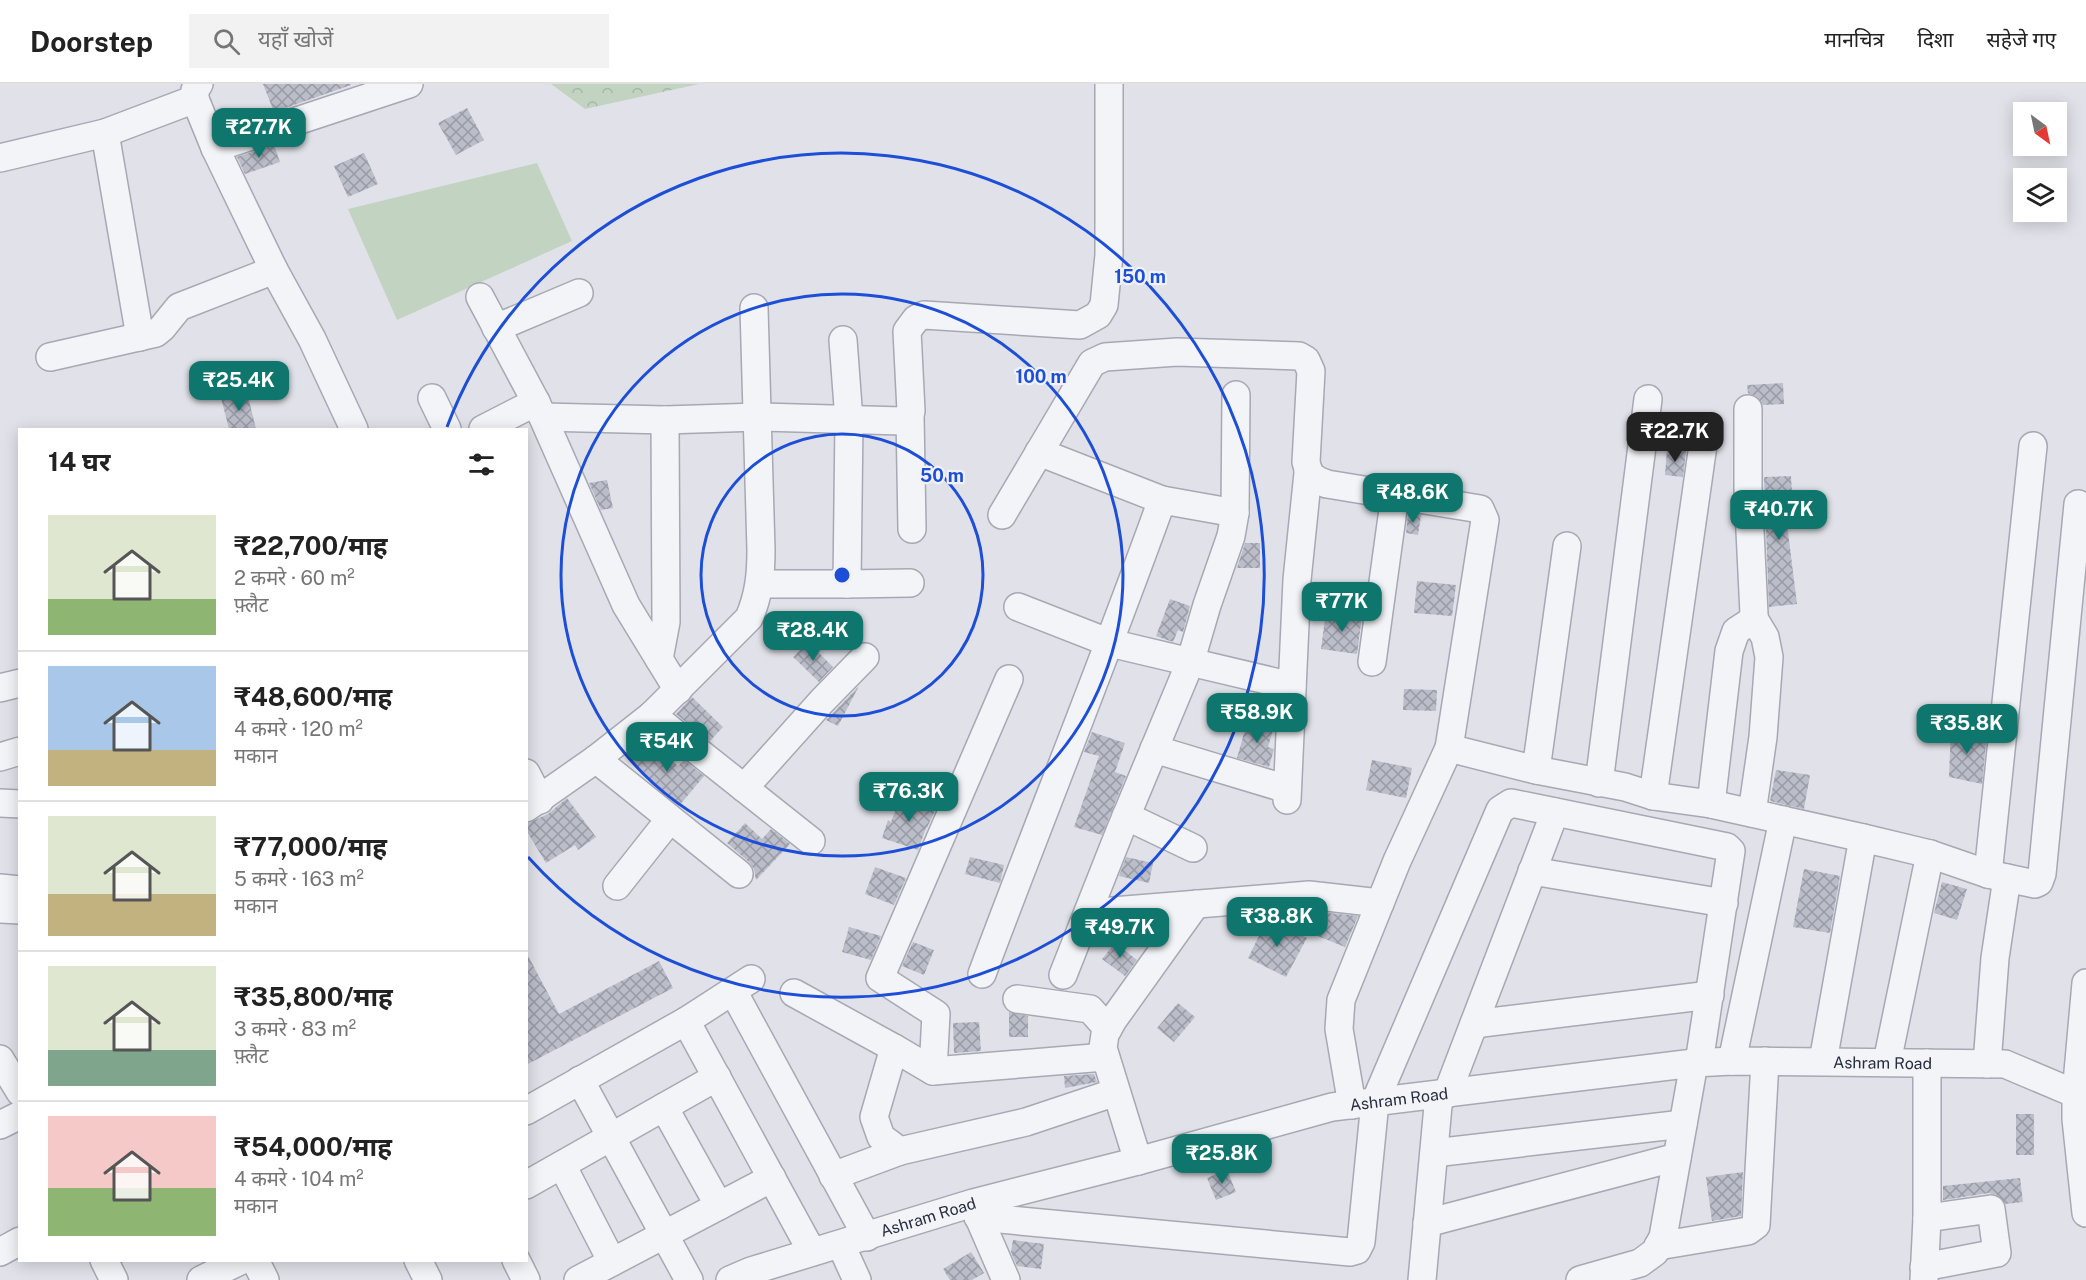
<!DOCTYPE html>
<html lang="hi">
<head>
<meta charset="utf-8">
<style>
	:root { --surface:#fff; --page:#f2f2f2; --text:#222; --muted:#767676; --line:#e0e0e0; --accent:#0f766e }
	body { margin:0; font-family:"Public Sans","Noto Sans Devanagari",sans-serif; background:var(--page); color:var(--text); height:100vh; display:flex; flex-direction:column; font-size:22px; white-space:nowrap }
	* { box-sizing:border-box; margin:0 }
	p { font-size:20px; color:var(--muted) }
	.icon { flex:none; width:33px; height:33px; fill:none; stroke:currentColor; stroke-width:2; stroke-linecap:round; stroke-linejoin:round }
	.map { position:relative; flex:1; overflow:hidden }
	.panel { position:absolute; left:18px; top:344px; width:510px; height:834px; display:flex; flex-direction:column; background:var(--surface); border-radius:0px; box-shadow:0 3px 15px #0003 }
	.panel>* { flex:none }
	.needle { width:39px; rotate:147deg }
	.controls { position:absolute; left:2013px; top:18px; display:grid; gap:12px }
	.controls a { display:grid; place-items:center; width:54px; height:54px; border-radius:0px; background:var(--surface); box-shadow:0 3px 15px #0003; font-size:30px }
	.price { position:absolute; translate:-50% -51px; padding:0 14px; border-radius:12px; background:var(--accent); color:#fff; font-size:20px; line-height:39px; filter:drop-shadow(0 2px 3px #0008) }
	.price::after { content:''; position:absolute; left:50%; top:36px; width:18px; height:14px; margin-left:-9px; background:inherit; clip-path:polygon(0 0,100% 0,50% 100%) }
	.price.on { background:#222; color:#fff }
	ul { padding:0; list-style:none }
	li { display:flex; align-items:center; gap:18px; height:150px; padding:0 30px }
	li+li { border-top:2px solid var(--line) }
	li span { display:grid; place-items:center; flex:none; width:168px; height:120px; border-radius:0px; color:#555 }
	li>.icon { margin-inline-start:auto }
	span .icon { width:72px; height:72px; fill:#fffc; stroke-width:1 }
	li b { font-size:26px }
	h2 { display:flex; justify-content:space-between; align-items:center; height:72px; padding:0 30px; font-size:26px }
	header { display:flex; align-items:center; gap:36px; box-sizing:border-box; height:84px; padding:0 30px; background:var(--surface); border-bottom:2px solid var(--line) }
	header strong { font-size:28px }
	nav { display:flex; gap:33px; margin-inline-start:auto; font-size:21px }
	.search { width:420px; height:54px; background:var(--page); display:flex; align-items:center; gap:15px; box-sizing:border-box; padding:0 21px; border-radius:0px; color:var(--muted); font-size:22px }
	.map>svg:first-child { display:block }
	.green { fill:#c3d3c2 }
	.forest { fill:url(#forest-crowns) }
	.building { fill:url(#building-cross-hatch) }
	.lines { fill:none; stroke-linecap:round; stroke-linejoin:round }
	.minor-casing { stroke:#a6a8b3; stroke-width:30 }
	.minor { stroke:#f3f4f7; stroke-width:27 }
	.ring { fill:none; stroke:#1d4ed8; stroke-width:3 }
	.labels { text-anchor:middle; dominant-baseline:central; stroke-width:4.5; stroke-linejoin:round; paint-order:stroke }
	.street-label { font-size:16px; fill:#292d40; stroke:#f0f2f7 }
	.centre { fill:#1d4ed8; stroke:#f0f2f7; stroke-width:3 }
	.ring-label { font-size:18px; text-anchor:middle; font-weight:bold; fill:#1d4ed8; stroke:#f0f2f7; stroke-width:4.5; stroke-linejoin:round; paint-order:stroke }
</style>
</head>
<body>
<header>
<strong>Doorstep</strong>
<div class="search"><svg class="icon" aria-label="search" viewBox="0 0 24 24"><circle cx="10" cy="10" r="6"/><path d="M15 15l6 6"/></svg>यहाँ खोजें</div>
<nav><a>मानचित्र</a><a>दिशा</a><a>सहेजे गए</a></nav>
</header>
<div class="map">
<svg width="2086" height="1196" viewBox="0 0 2086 1196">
	<defs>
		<pattern id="forest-crowns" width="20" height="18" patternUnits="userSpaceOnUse" patternTransform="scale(1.5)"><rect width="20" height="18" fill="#c3d3c2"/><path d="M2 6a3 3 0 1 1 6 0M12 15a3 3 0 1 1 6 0" fill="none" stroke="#a8b5a8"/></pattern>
		<pattern id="building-cross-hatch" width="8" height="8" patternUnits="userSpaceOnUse" patternTransform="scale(1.5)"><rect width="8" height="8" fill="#bbbdc9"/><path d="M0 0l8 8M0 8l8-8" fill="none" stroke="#989aa5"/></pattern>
	</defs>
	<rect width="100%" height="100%" fill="#e1e2e9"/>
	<path class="green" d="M 537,79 L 572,157 L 397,236 L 348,125 Z"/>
	<path class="forest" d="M 551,0 L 699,0 L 585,25 Z"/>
	<path class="building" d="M 263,0 L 350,0 L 351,1 L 274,28 Z
		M 467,24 L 484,56 L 456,71 L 438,39 Z
		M 274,61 L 280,78 L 245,90 L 237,73 Z
		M 364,69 L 378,100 L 348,113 L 334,82 Z
		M 1783,299 L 1784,320 L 1763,321 L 1756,312 L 1748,309 L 1747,301 Z
		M 247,308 L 256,345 L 229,345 L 221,314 Z
		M 1667,365 L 1686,367 L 1683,393 L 1665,391 Z
		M 1791,392 L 1793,424 L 1785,424 L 1797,520 L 1769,523 L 1764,393 Z
		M 607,396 L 613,424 L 601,426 L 589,399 Z
		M 1408,429 L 1421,431 L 1418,451 L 1406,449 Z
		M 1245,459 L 1260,459 L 1260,484 L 1237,484 Z
		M 1417,497 L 1456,501 L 1452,532 L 1414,529 Z
		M 1170,515 L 1190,522 L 1183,548 L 1178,546 L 1173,558 L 1156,552 Z
		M 1326,528 L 1362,532 L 1357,570 L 1321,565 Z
		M 808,558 L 833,583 L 819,598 L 793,573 Z
		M 859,602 L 838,642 L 826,636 L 834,628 Z
		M 1404,605 L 1437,606 L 1436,627 L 1403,626 Z
		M 692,613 L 723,643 L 710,657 L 676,630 Z
		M 1248,635 L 1274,643 L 1268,663 L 1274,665 L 1269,683 L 1237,674 Z
		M 1951,642 L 1987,651 L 1982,700 L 1949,693 Z
		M 1092,648 L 1125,659 L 1115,688 L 1126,692 L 1102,751 L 1074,743 L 1099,672 L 1084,668 Z
		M 649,656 L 678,682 L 684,676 L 704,692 L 679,722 L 659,705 L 660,704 L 630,677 Z
		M 1372,676 L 1412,684 L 1406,714 L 1366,706 Z
		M 1776,686 L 1810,691 L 1804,725 L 1770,717 Z
		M 901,712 L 936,724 L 927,744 L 926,744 L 918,766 L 882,754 L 888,736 L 891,738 Z
		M 567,714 L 596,753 L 578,766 L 575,761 L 546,779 L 526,746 L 526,740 L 548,730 Z
		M 745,739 L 762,755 L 771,745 L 790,760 L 756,796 L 754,785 L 749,778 L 727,759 Z
		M 970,773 L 1004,781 L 1000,799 L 965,790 Z
		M 1126,773 L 1153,779 L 1149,799 L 1119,792 Z
		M 875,783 L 906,794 L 894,821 L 865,810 Z
		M 1804,785 L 1840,792 L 1830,849 L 1793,843 Z
		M 1942,798 L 1967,805 L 1957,836 L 1934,829 Z
		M 1319,828 L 1358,832 L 1345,863 L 1310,849 Z
		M 1268,834 L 1307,854 L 1286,893 L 1248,874 Z
		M 849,843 L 881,852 L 871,876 L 842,868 Z
		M 913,858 L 934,866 L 924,891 L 902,882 Z
		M 1115,859 L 1137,876 L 1125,892 L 1102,875 Z
		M 526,868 L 559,930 L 659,877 L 673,904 L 526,981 Z
		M 1178,919 L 1195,933 L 1174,958 L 1157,944 Z
		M 1009,928 L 1028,932 L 1028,953 L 1009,953 Z
		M 979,938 L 981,967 L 954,969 L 953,939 Z
		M 1094,990 L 1097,998 L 1065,1004 L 1064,992 Z
		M 2016,1030 L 2034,1030 L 2034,1071 L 2016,1071 Z
		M 1227,1086 L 1236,1108 L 1216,1116 L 1207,1094 Z
		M 1743,1088 L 1741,1132 L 1712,1137 L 1706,1093 Z
		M 2020,1094 L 2023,1118 L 2005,1120 L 1997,1111 L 1989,1109 L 1943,1116 L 1943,1102 Z
		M 1013,1156 L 1044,1160 L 1041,1185 L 1017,1182 L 1011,1168 Z
		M 971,1168 L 984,1189 L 972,1196 L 950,1196 L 943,1185 Z"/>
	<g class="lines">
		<g class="minor-casing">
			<g id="minor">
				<path d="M 199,0 L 195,6 L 195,15 L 215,64 L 274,186 L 312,255 L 354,345"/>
				<path d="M 105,49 L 140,253"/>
				<path d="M 215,64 L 409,0"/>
				<path d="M 0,74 L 105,49 L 195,15"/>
				<path d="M 480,213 L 536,318 L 626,521 L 678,606"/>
				<path d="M 496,244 L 579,209"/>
				<path d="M 50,273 L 156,249 L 162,244 L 179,223 L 274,186"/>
				<path d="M 432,314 L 447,345"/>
				<path d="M 910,331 L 912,445"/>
				<path d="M 543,333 L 665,336 L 758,333 L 902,337 L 908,335 L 911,327 L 907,247 L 916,235 L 924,231 L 1080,241 L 1098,231 L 1104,221 L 1109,171 L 1109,0"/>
				<path d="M 483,345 L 536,318"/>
				<path d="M 1039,368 L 1162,416 L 1235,429"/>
				<path d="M 1002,431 L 1092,279 L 1105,273 L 1177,268 L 1299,272 L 1306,276 L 1311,287 L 1306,378 C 1309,392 1313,395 1327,400 L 1480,425 L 1485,436 L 1449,664 L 1397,777 L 1341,916 L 1339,945 L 1352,1021"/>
				<path d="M 760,500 L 847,500 L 849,336 L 843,256"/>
				<path d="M 847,500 L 910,499"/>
				<path d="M 1018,523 L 1110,559 L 1292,602"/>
				<path d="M 659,575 L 666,538 L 665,336"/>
				<path d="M 1372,578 L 1395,411"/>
				<path d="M 0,604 L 20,599"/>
				<path d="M 652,631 L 811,757"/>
				<path d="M 1449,664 L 1536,686 L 1625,703 L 1653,712 L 1711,720 L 1863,754 L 1930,770 L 1988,790 L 2035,800 L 2039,798 L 2042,790 L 2078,420"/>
				<path d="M 1154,665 L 1287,705"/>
				<path d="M 0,673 L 20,667"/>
				<path d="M 596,675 L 739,790"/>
				<path d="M 1536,686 L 1567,462"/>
				<path d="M 526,689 L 540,716"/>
				<path d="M 1599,699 L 1648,315"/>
				<path d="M 744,704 L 822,617 L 865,573"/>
				<path d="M 1653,712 L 1705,347"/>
				<path d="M 1287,716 L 1297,496 L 1308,389"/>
				<path d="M 0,719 L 20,720"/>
				<path d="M 1711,720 L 1729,567 L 1736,547 L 1753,536 L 1754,530 L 1748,405 L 1748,325"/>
				<path d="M 526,724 L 596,675 L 652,631 L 749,534 C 759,511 761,490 761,466 L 754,224"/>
				<path d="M 1752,729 L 1763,653 L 1769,573 L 1765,553 L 1753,533"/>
				<path d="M 1126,732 L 1193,764"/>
				<path d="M 1532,787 L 1724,819"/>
				<path d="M 1988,790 L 2033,362"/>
				<path d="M 617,802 L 670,735"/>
				<path d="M 0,804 L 20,806"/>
				<path d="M 0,825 L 20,826"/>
				<path d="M 1088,829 L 1309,811 L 1380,819"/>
				<path d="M 982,890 C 1041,732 1105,575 1162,416"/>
				<path d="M 1063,891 L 1120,747 L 1190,579 L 1207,521 L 1231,452 L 1235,429 L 1236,311"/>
				<path d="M 2086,899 L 2076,1010 L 2076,1035 L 2086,1129"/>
				<path d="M 733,907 L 867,1153"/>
				<path d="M 794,909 L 894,964 L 874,1033 L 881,1053 L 900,1067 L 1026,1038 L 1116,1008"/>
				<path d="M 1017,915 L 1090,925 L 1108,945"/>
				<path d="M 686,937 L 812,1168"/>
				<path d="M 1474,940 L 1710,911"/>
				<path d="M 894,964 L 933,987 L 1105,973"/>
				<path d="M 0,975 L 20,1008"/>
				<path d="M 1732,977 L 1783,736"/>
				<path d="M 1823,977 L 1863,754"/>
				<path d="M 1887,978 L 1930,770"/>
				<path d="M 1987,980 L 1995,874 L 2007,794"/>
				<path d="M 933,987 L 936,930 L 880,894 L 1009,595"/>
				<path d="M 580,996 L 689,1196"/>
				<path d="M 1447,1010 L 1555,728"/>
				<path d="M 664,1023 L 719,1122"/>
				<path d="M 526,1027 L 686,937 L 751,895"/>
				<path d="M 0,1041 L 20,1031"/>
				<path d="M 1434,1069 L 1683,1040"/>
				<path d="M 1138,1077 L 1103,964 L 1105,950 L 1113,936 L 1196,820"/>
				<path d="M 562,1081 L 612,1178"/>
				<path d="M 833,1092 L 900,1067"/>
				<path d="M 526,1101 L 717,993"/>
				<path d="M 973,1120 L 1006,1196"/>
				<path d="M 978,1133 L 1350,1168 L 1357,1166 L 1361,1158 L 1375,1018 L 1500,726 L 1511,719 L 1727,763 L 1731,767 L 1699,979"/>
				<path d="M 1427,1139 L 1677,1073"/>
				<path d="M 841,1161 L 857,1196"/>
				<path d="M 1658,1162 L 1748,1147 L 1756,1141 L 1765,977"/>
				<path d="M 0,1168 L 20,1157"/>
				<path d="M 104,1176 L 114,1196"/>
				<path d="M 255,1176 L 265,1196"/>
				<path d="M 418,1176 L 428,1196"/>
				<path d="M 516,1176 L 526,1196"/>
				<path d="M 1924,1183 L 1997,1169 L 1991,1125 L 1927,1134"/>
				<path d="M 201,1196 L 242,1176"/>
				<path d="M 578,1196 L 772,1094"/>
				<path id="s1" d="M 730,1196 L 751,1187 L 973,1119 L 1138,1077 L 1332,1023 L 1694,979 L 1732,977 L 2005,980 L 2076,1010 L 2086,1010"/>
				<path d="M 1422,1196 L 1439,1011"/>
				<path d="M 1580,1196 L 1640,1179 L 1655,1168 L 1663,1153 L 1694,979"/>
				<path d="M 1924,1196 L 1927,1134 L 1927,979"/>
			</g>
		</g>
		<use href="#minor" class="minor"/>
	</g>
	<g class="ring">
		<circle cx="842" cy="491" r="141"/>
		<circle cx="842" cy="491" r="281"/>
		<path d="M447 343A422 422 0 1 1 528 773"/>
	</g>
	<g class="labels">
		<g class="street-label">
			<text stroke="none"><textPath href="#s1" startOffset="1180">Ashram Road</textPath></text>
			<text stroke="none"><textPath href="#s1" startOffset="694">Ashram Road</textPath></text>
			<text stroke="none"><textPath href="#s1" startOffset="208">Ashram Road</textPath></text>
		</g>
	</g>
	<circle cx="842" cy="491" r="9" class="centre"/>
	<g class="ring-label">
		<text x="1140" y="199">150 m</text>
		<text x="1041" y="299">100 m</text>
		<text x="942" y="398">50 m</text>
	</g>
</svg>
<div class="controls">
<a><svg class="needle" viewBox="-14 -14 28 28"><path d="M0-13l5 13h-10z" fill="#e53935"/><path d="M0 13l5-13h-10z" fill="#767676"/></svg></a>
<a><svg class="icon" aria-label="layers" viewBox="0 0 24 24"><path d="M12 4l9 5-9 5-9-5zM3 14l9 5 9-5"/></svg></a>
</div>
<b class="price" style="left:259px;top:75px">₹27.7K</b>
<b class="price" style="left:239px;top:328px">₹25.4K</b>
<b class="price on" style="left:1675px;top:379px">₹22.7K</b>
<b class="price" style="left:1413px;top:440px">₹48.6K</b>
<b class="price" style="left:1779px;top:457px">₹40.7K</b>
<b class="price" style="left:1342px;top:549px">₹77K</b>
<b class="price" style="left:813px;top:578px">₹28.4K</b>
<b class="price" style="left:1257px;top:660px">₹58.9K</b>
<b class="price" style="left:1967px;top:671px">₹35.8K</b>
<b class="price" style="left:667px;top:689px">₹54K</b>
<b class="price" style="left:909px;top:739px">₹76.3K</b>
<b class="price" style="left:1277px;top:864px">₹38.8K</b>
<b class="price" style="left:1120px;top:875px">₹49.7K</b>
<b class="price" style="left:1222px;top:1101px">₹25.8K</b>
<section class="panel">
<h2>14 घर<svg class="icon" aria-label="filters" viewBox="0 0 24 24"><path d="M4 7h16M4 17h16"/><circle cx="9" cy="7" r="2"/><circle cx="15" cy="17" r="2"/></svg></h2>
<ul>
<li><span style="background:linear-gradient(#dfe7d0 70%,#8fb573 0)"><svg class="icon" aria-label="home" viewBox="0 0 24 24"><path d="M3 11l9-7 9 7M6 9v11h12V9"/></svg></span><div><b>₹22,700/माह</b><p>2 कमरे · 60 m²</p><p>फ़्लैट</p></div></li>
<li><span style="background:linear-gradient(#a9c7e8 70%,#c2b280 0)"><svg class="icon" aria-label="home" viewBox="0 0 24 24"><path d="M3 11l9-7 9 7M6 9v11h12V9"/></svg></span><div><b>₹48,600/माह</b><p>4 कमरे · 120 m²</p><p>मकान</p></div></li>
<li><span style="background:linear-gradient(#dfe7d0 65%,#c2b280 0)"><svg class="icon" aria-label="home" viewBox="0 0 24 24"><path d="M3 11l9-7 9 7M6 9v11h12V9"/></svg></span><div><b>₹77,000/माह</b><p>5 कमरे · 163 m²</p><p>मकान</p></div></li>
<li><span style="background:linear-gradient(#dfe7d0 70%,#7fa58c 0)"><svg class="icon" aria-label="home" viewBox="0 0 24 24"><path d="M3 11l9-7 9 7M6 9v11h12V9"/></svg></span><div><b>₹35,800/माह</b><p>3 कमरे · 83 m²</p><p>फ़्लैट</p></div></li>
<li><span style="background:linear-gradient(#f6c9c9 60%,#8fb573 0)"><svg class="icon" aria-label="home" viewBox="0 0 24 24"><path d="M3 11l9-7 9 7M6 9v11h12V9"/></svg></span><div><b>₹54,000/माह</b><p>4 कमरे · 104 m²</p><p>मकान</p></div></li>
</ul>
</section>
</div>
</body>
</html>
